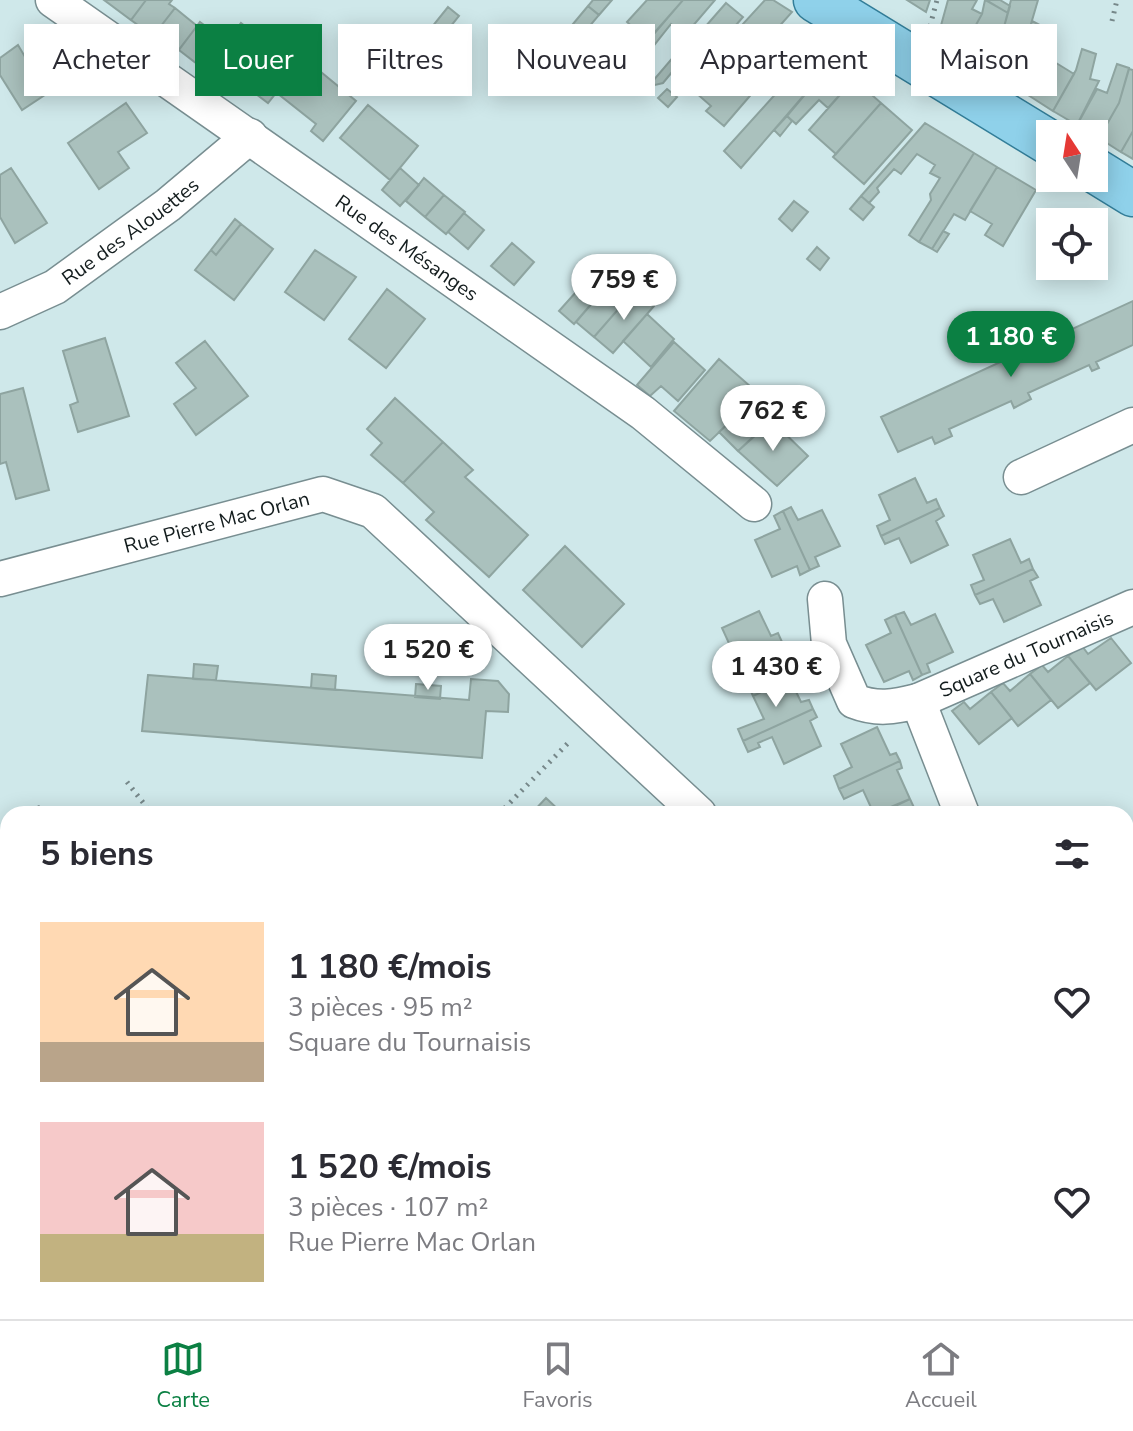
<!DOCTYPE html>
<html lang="fr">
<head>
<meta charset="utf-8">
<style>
	:root { --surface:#fff; --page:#f2f2f3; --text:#2b2b33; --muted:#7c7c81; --line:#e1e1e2; --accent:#0b8043 }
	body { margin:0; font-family:"Nunito Sans",sans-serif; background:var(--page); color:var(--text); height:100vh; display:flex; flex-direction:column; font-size:30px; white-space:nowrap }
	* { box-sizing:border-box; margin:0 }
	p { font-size:26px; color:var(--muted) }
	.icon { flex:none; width:44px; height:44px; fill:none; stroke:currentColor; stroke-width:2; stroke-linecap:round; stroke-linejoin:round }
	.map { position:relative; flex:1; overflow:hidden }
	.drawer { position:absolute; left:0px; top:806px; width:1134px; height:514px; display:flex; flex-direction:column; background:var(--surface); border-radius:24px 24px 0 0; box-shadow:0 4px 20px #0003 }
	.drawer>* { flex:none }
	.top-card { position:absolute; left:24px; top:24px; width:1086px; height:72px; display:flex; gap:16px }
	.needle { width:52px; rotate:348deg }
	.controls { position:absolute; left:1036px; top:120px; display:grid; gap:16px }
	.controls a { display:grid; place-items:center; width:72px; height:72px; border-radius:0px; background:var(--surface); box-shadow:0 4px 20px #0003; font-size:40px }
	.price { position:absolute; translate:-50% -68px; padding:0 18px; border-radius:28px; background:#fff; color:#222; font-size:26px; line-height:52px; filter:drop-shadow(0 2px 4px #0008) }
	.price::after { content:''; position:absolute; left:50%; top:48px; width:24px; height:18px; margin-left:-12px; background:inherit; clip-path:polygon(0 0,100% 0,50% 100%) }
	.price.active { background:var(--accent); color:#fff }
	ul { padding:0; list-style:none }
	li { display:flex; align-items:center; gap:24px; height:200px; padding:0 40px }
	li span { display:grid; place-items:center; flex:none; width:224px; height:160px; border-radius:0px; color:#555 }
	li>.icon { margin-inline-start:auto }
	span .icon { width:96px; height:96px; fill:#fffc; stroke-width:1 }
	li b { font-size:34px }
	h2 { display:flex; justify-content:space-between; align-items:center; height:96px; padding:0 40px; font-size:34px }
	.pill { padding:0 28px; border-radius:0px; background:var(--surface); box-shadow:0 4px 20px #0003; font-size:28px; line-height:72px }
	.pill.active { background:var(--accent); color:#fff }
	.tab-bar { display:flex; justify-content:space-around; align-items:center; height:112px; border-top:2px solid var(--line); background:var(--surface); font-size:22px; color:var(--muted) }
	.tab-bar a { display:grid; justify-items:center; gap:4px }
	.tab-bar .active { color:var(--accent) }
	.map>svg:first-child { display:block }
	.building { fill:#aac1bd; stroke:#8ea4a0; stroke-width:2 }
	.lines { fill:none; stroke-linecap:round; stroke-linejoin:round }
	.minor-casing { stroke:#788e91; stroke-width:37 }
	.major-casing { stroke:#337e99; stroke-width:47 }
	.path { stroke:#768789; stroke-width:5; stroke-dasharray:2 6; stroke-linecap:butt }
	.minor { stroke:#fff; stroke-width:34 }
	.major { stroke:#8fd1ea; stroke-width:44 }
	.labels { text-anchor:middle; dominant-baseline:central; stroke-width:6; stroke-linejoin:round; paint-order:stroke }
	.street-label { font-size:20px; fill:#131c1d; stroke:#ddf5f8 }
</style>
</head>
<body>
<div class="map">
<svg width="1133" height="1319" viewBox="0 0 1133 1319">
	<rect width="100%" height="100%" fill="#cfe8ea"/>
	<path class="building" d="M 104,0 L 146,0 L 131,20 Z
		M 146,0 L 172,0 L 169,4 L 175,8 L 153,36 L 131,20 Z
		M 593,0 L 612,0 L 599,15 L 588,6 Z
		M 647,0 L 683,0 L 641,48 L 630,39 L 637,31 L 627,22 Z
		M 683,0 L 715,0 L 685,35 L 671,24 L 629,77 L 622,71 Z
		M 765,0 L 773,0 L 792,12 L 737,74 L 755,90 L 724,126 L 706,111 L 711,106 L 687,85 Z
		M 907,0 L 930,0 L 926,12 Z
		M 948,0 L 977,0 L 972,9 L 982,14 L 960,54 L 937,40 Z
		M 985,0 L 1008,13 L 1004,27 L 983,68 L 960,54 L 982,14 Z
		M 986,0 L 1000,0 L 1010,6 L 1008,13 Z
		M 1011,0 L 1038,0 L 1026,41 L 1005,82 L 983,68 L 1004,27 Z
		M 726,3 L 743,17 L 702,64 L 704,66 L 689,83 L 684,80 L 688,75 L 677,66 L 663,83 L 655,85 L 652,82 L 681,48 L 685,50 Z
		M 588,6 L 599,15 L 583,34 L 573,24 Z
		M 448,7 L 459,16 L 438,42 L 427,33 Z
		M 175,8 L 197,26 L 177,52 L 154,35 Z
		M 1032,21 L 1055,33 L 1048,58 L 1028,95 L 1005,82 L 1026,41 Z
		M 200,22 L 226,41 L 205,70 L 179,50 Z
		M 241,23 L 263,40 L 250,56 L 229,39 Z
		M 273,27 L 307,54 L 268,103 L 235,78 L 227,87 L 205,70 L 229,39 L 250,56 Z
		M 634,42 L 641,48 L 625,67 L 618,60 Z
		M 18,45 L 31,67 L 51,56 L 66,81 L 22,110 L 0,75 L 0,58 Z
		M 1082,49 L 1096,54 L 1090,79 L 1099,81 L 1077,125 L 1053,111 L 1076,70 Z
		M 822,51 L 833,61 L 816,81 L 805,72 Z
		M 304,58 L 356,101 L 323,141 L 311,131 L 316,124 L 277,93 Z
		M 1048,58 L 1074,74 L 1053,111 L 1028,95 Z
		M 833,61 L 854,79 L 828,108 L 819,100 L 796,124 L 787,116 Z
		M 1117,64 L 1129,68 L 1119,103 L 1099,138 L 1077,125 L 1097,89 L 1107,93 Z
		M 1129,69 L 1133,70 L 1133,131 L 1121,152 L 1099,138 L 1119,103 Z
		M 789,79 L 805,94 L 741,168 L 724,151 Z
		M 854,79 L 881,103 L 836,154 L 809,130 Z
		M 667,89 L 677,97 L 668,107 L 658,98 Z
		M 126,103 L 147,133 L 118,152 L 129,168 L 99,189 L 68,143 Z
		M 881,103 L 912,130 L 864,184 L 833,157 Z
		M 368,105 L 418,146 L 390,180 L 340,138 Z
		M 787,116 L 792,121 L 780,136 L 774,130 Z
		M 925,123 L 974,153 L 919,242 L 909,235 L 931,200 L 930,194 L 940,178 L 930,173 L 935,165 L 917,154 L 901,174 L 894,169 L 877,188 L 879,192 L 869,203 L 861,196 Z
		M 1133,131 L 1133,159 L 1121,152 Z
		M 974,153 L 997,167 L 965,220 L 954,214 L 932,249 L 919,242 Z
		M 997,167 L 1036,190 L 1003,246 L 985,235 L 992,224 L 970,211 Z
		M 11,168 L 47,223 L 15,243 L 0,217 L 0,175 Z
		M 400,168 L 419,185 L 400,206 L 382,190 Z
		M 424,178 L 444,195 L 425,217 L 406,201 Z
		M 444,195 L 465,212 L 446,234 L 425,217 Z
		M 861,196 L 874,207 L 863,220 L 850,209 Z
		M 794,201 L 808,212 L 792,231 L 779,219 Z
		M 464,213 L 484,230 L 468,249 L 448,232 Z
		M 235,219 L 241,224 L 216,255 L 211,250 Z
		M 241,224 L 273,249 L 234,300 L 195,270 L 211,250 L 216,255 Z
		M 943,231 L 949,234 L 937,252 L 932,249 Z
		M 512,243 L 534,262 L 514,285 L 491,266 Z
		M 817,247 L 829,258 L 820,270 L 807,259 Z
		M 315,250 L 356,277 L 324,320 L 285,292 Z
		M 603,262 L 617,274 L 574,324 L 559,311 Z
		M 617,274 L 635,290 L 594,337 L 576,322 Z
		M 387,289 L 425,319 L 386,368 L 349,339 Z
		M 635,290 L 654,306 L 613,353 L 594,337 Z
		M 1133,301 L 1133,345 L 1096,362 L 1099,368 L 1092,371 L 1089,365 L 1028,393 L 1031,399 L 1014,408 L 1011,401 L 949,429 L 952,436 L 935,444 L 932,437 L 898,452 L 881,417 Z
		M 647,314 L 674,339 L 651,367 L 623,341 Z
		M 105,338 L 129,416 L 78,432 L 70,405 L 78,402 L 63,351 Z
		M 205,341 L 248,396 L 196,435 L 174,404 L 196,388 L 176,363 Z
		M 674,342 L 705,370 L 678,401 L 661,386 L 650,396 L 637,385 Z
		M 719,359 L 759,394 L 710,441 L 674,411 Z
		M 23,388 L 49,490 L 16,499 L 6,462 L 0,464 L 0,394 Z
		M 395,398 L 443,442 L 403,483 L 371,455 L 382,443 L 367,429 Z
		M 738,414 L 757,434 L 738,451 L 719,432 Z
		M 771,420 L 808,456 L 777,486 L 738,451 Z
		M 443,442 L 473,470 L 465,477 L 528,535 L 489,577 L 426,520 L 434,512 L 403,483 Z
		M 915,478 L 927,503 L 936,499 L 940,508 L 881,536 L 877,526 L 890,520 L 879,495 Z
		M 791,507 L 798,520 L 822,510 L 840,546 L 815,557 L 819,566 L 810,570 L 783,511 Z
		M 940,508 L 944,516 L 936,521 L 948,545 L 911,563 L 899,538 L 885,544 L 881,536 Z
		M 783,511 L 810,570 L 800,575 L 797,566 L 772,577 L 755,540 L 780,529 L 774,516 Z
		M 1010,539 L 1021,563 L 1029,559 L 1033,569 L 975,595 L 971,585 L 984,580 L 973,555 Z
		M 565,546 L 624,604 L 582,647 L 523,590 Z
		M 1033,569 L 1038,577 L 1030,581 L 1041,605 L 1004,622 L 993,599 L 980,604 L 975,595 Z
		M 759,611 L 771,636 L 778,633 L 782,642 L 724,669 L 720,659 L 733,652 L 722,628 Z
		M 904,612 L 911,625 L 935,614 L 953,652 L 927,664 L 930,672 L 922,675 L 895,615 Z
		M 895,615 L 922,675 L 913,680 L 909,671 L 884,682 L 866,645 L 891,633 L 885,620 Z
		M 1111,638 L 1131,663 L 1096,690 L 1068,656 L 1082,646 L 1088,654 Z
		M 782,642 L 787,650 L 779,654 L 790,679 L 753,696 L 742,672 L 728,679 L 724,669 Z
		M 1068,656 L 1090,683 L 1058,708 L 1030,674 L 1042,665 L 1048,672 Z
		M 194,664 L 218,666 L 216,680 L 193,679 Z
		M 312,674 L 336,676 L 335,690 L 311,688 Z
		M 1030,674 L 1051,700 L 1018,726 L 991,692 L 1003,683 L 1010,691 Z
		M 148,675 L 469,700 L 471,679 L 498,681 L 509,694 L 508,712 L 486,711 L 482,758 L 142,731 Z
		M 790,679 L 801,702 L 809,700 L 813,709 L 743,741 L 738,729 L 764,719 L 753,696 Z
		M 416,684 L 441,686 L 440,699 L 415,697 Z
		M 991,692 L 1012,718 L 979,744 L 952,711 L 964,702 L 970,709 Z
		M 813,709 L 817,717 L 810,721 L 821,746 L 784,764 L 772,737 L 758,743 L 760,747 L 748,752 L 743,741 Z
		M 877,727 L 890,755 L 896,753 L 900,761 L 839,789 L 834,776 L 852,767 L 841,744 Z
		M 900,761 L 902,768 L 897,770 L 910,799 L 874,814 L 863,790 L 844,799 L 839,789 Z
		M 546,798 L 563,814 L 531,814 Z
		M 910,799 L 917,814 L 878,814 Z
		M 8,891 L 8,950 L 0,951 L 0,893 Z"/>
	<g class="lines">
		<g class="minor-casing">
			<g id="minor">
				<path id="s1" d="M 53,0 L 643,413 L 754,504"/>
				<path id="s2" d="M 0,312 L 55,287 L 168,205 L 250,136"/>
				<path d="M 1021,477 L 1133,425"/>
				<path id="s3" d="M 0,579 L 323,494 L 373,511 L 699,814"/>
				<path d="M 825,599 L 829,644 L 854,701 C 877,710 894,707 918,701 L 962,814"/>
				<path id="s4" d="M 918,701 L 1133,607"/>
				<path d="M 1126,977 L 1133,970"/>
				<path d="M 816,1312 L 820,1319"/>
				<path d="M 777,1319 L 790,1312"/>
			</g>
		</g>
		<g class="major-casing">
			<path id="major" d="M 816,0 L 1050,143
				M 1094,170 L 1133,194"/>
		</g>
		<path class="path" d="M 1112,21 L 1117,0
			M 930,26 L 937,0
			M 127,782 L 152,814
			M 37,806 L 41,814
			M 499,814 L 571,740
			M 0,1096 L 8,1096
			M 0,1105 L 8,1100
			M 1126,1176 L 1133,1170
			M 1126,1234 L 1133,1239"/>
		<use href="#minor" class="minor"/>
		<use href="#major" class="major"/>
	</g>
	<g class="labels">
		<g class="street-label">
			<text stroke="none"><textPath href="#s2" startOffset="154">Rue des Alouettes</textPath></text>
			<text stroke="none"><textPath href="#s1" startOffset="432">Rue des Mésanges</textPath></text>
			<text stroke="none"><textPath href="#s3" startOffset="224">Rue Pierre Mac Orlan</textPath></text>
			<text stroke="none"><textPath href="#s4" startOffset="118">Square du Tournaisis</textPath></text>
		</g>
	</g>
</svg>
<div class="controls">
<a><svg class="needle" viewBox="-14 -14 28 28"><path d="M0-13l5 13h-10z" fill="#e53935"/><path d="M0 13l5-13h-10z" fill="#7c7c81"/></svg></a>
<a><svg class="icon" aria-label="locate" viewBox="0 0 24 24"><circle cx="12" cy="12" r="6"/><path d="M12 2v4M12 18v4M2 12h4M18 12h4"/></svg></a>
</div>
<b class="price" style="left:624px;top:322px">759 €</b>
<b class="price active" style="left:1011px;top:379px">1 180 €</b>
<b class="price" style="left:773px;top:453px">762 €</b>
<b class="price" style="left:428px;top:692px">1 520 €</b>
<b class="price" style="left:776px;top:709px">1 430 €</b>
<div class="top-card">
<a class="pill">Acheter</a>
<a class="pill active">Louer</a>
<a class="pill">Filtres</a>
<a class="pill">Nouveau</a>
<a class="pill">Appartement</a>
<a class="pill">Maison</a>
</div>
<section class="drawer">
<h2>5 biens<svg class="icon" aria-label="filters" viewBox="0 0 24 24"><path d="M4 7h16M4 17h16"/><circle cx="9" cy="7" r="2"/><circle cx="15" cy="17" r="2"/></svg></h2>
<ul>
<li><span style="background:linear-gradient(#ffd9b3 75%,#b9a48a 0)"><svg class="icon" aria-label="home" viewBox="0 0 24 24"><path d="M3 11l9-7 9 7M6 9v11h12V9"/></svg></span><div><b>1 180 €/mois</b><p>3 pièces · 95 m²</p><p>Square du Tournaisis</p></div><svg class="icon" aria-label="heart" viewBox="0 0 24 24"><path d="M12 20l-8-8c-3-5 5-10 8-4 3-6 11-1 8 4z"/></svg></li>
<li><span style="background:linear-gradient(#f6c9c9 70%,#c2b280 0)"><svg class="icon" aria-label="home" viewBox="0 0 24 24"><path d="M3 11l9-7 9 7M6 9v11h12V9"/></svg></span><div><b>1 520 €/mois</b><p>3 pièces · 107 m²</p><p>Rue Pierre Mac Orlan</p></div><svg class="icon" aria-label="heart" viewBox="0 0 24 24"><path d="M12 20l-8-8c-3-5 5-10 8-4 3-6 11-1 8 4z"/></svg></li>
</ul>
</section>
</div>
<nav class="tab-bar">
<a class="active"><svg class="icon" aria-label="map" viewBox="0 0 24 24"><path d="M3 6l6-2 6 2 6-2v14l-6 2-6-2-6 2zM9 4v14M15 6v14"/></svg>Carte</a>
<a><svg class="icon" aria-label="saved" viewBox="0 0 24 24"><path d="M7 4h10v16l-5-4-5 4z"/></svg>Favoris</a>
<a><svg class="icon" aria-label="home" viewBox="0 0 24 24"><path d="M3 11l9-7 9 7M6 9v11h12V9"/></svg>Accueil</a>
</nav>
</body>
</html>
